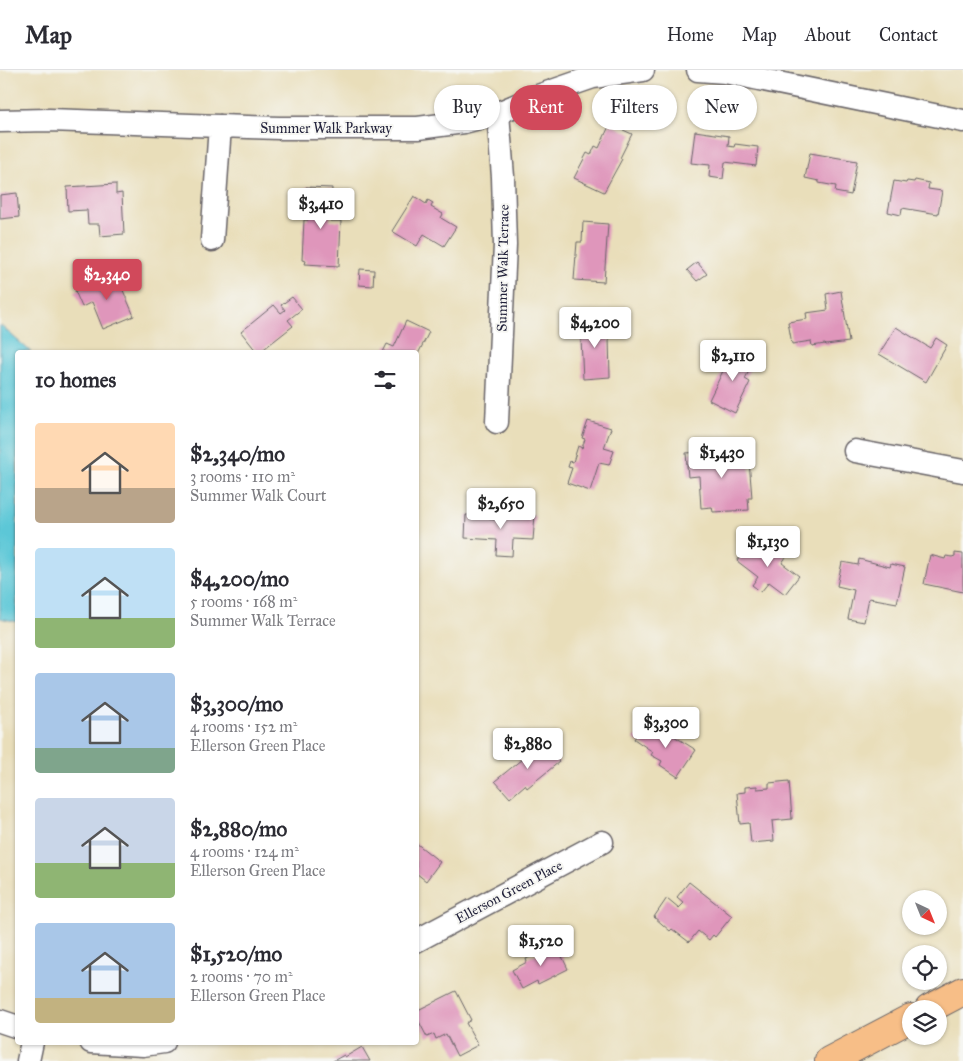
<!DOCTYPE html>
<html lang="en">
<head>
<meta charset="utf-8">
<style>
	:root { --surface:#fff; --page:#f7f7f7; --text:#2b2b33; --muted:#7c7c81; --line:#e1e1e2; --accent:#d1495b }
	body { margin:0; font-family:"IM FELL Great Primer",serif; background:var(--page); color:var(--text); height:100vh; display:flex; flex-direction:column; font-size:19px; white-space:nowrap }
	* { box-sizing:border-box; margin:0 }
	p { font-size:16px; color:var(--muted) }
	.icon { flex:none; width:28px; height:28px; fill:none; stroke:currentColor; stroke-width:2; stroke-linecap:round; stroke-linejoin:round }
	.map { position:relative; flex:1; overflow:hidden }
	.drawer { position:absolute; left:15px; top:280px; width:404px; height:695px; display:flex; flex-direction:column; background:var(--surface); border-radius:5px; box-shadow:0 1px 4px #0004 }
	.drawer>* { flex:none }
	.hud { position:absolute; left:434px; top:15px; width:454px; height:45px; display:flex; gap:10px }
	.needle { width:32px; rotate:137deg }
	.buttons { position:absolute; left:902px; top:820px; display:grid; gap:10px }
	.buttons a { display:grid; place-items:center; width:45px; height:45px; border-radius:50%; background:var(--surface); box-shadow:0 1px 4px #0004; font-size:25px }
	.price { position:absolute; translate:-50% -42px; padding:0 11px; border-radius:5px; background:#fff; color:#222; font-size:16px; line-height:32px; filter:drop-shadow(0 1px 2px #0008) }
	.price::after { content:''; position:absolute; left:50%; top:30px; width:15px; height:11px; margin-left:-8px; background:inherit; clip-path:polygon(0 0,100% 0,50% 100%) }
	.price.selected { background:var(--accent); color:#fff }
	ul { padding:0; list-style:none }
	li { display:flex; align-items:center; gap:15px; height:125px; padding:0 20px }
	li span { display:grid; place-items:center; flex:none; width:140px; height:100px; border-radius:5px; color:#555 }
	li>.icon { margin-inline-start:auto }
	span .icon { width:60px; height:60px; fill:#fffc; stroke-width:1 }
	li b { font-size:21px }
	h2 { display:flex; justify-content:space-between; align-items:center; height:60px; padding:0 20px; font-size:21px }
	.chip { padding:0 18px; border-radius:22px; background:var(--surface); box-shadow:0 1px 4px #0004; font-size:18px; line-height:45px }
	.chip.selected { background:var(--accent); color:#fff }
	header { display:flex; align-items:center; gap:30px; box-sizing:border-box; height:70px; padding:0 25px; background:var(--surface); border-bottom:1px solid var(--line) }
	header strong { font-size:24px }
	nav { display:flex; gap:28px; margin-inline-start:auto; font-size:18px }
	.map>svg:first-child { display:block }
	.water { fill:#5cc7d7; stroke:#3f7489 }
	.building { fill:#df96bb }
	.lines { fill:none; stroke-linecap:round; stroke-linejoin:round }
	.minor-casing { stroke:#686467; stroke-width:25 }
	.motorway-casing { stroke:#686467; stroke-width:30 }
	.minor { stroke:#fff; stroke-width:22 }
	.motorway { stroke:#f7be87; stroke-width:28 }
	.labels { text-anchor:middle; dominant-baseline:central; stroke-width:4; stroke-linejoin:round; paint-order:stroke }
	.street-label { font-size:14px; fill:#22223b; stroke:#f6f6f2 }
</style>
</head>
<body>
<header>
<strong>Map</strong>
<nav><a>Home</a><a>Map</a><a>About</a><a>Contact</a></nav>
</header>
<div class="map">
<svg width="963" height="991" viewBox="0 0 963 991">
	<rect width="100%" height="100%" fill="#f6f6f2"/>
	<filter id="ink" filterUnits="userSpaceOnUse"><feTurbulence type="fractalNoise" baseFrequency=".02" numOctaves="2"/><feDisplacementMap in="SourceGraphic" scale="10" xChannelSelector="R" yChannelSelector="G"/><feConvolveMatrix kernelMatrix="1 2 1 2 8 2 1 2 1" color-interpolation-filters="sRGB"/></filter>
	<filter id="wash" filterUnits="userSpaceOnUse"><feTurbulence type="fractalNoise" baseFrequency=".0096" numOctaves="4" result="noise"/><feDisplacementMap in="SourceGraphic" scale="20" xChannelSelector="R" yChannelSelector="G"/><feGaussianBlur stdDeviation="1.12" result="paint"/><feColorMatrix in="noise" values="0 0 0 0 0 0 0 0 0 0 0 0 0 0 0 0 0 1.4 0 .05"/><feComposite in="paint" operator="in"/></filter>
	<g filter="url(#wash)">
		<rect width="100%" height="100%" fill="#e9deba"/>
		<path class="water" d="M 0,255 L 31,282 L 18,282 L 17,552 L 0,548 Z"/>
		<g id="blocks">
			<path class="building" d="M 610,54 L 632,64 L 620,88 L 622,89 L 604,122 L 574,108 L 587,83 L 591,85 L 595,76 L 599,78 Z
				M 695,61 L 729,66 L 728,76 L 734,77 L 735,74 L 758,77 L 756,96 L 725,92 L 723,109 L 709,107 L 710,95 L 691,93 Z
				M 810,83 L 857,91 L 851,125 L 835,122 L 836,116 L 819,113 L 819,111 L 805,108 Z
				M 915,110 L 929,113 L 928,119 L 942,121 L 938,144 L 902,138 L 901,145 L 888,142 L 894,111 L 906,113 L 907,111 L 914,112 Z
				M 116,114 L 116,124 L 122,123 L 124,164 L 100,166 L 99,154 L 88,154 L 87,140 L 68,141 L 67,117 Z
				M 306,117 L 332,118 L 330,151 L 341,151 L 339,196 L 305,194 L 306,191 L 302,190 L 304,150 L 308,150 L 309,142 L 305,141 Z
				M 17,123 L 19,147 L 0,149 L 0,125 Z
				M 414,126 L 426,134 L 428,130 L 433,133 L 431,137 L 443,144 L 441,148 L 456,157 L 444,176 L 424,164 L 417,176 L 392,161 Z
				M 583,152 L 608,154 L 604,212 L 574,210 L 577,172 L 582,172 Z
				M 697,192 L 707,204 L 697,211 L 687,200 Z
				M 360,199 L 374,200 L 373,216 L 359,215 Z
				M 116,204 L 134,246 L 103,259 L 92,232 L 82,237 L 75,221 Z
				M 841,221 L 849,272 L 826,275 L 825,274 L 812,276 L 811,271 L 792,274 L 788,252 L 807,249 L 806,243 L 828,240 L 826,224 Z
				M 292,227 L 302,239 L 288,250 L 293,256 L 260,282 L 257,282 L 241,262 L 274,235 L 281,243 L 285,240 L 281,235 Z
				M 604,248 L 605,268 L 609,268 L 610,307 L 583,309 L 580,249 Z
				M 406,251 L 429,262 L 416,288 L 416,282 L 383,282 L 387,274 L 394,277 Z
				M 896,257 L 930,278 L 936,268 L 947,275 L 926,312 L 879,284 Z
				M 733,280 L 754,290 L 745,309 L 750,312 L 735,343 L 709,330 Z
				M 588,351 L 611,358 L 604,378 L 614,381 L 609,395 L 599,393 L 590,421 L 567,413 L 572,398 L 568,397 L 570,391 L 573,392 L 578,376 L 582,378 L 585,369 L 582,368 Z
				M 746,379 L 747,391 L 749,391 L 752,428 L 748,428 L 749,440 L 713,442 L 712,437 L 701,438 L 699,406 L 688,407 L 686,383 Z
				M 511,440 L 519,440 L 519,444 L 535,445 L 533,470 L 513,469 L 512,486 L 496,485 L 497,470 L 465,468 L 466,445 L 491,446 L 490,449 L 497,450 L 497,443 L 511,444 Z
				M 753,471 L 770,483 L 774,478 L 786,487 L 782,493 L 799,506 L 785,524 L 769,512 L 761,522 L 752,515 L 758,507 L 737,491 Z
				M 955,483 L 963,484 L 963,522 L 924,514 L 930,485 L 945,489 L 946,486 L 952,487 L 955,486 Z
				M 859,489 L 890,497 L 891,494 L 905,497 L 897,533 L 869,528 L 864,552 L 848,549 L 854,520 L 837,516 L 842,492 L 858,495 Z
				M 644,654 L 663,666 L 666,661 L 696,680 L 678,707 L 660,695 L 662,691 L 651,685 L 653,682 L 634,669 Z
				M 543,672 L 559,692 L 527,718 L 525,715 L 510,728 L 495,711 Z
				M 789,711 L 792,749 L 772,751 L 774,771 L 751,773 L 749,753 L 740,754 L 737,723 L 745,722 L 745,717 L 757,716 L 757,719 L 769,718 L 769,713 Z
				M 416,773 L 440,792 L 426,811 L 416,803 Z
				M 689,812 L 732,846 L 715,867 L 713,865 L 709,870 L 698,861 L 689,872 L 672,859 L 670,861 L 654,847 L 667,828 L 679,838 L 684,833 L 677,827 Z
				M 556,874 L 568,899 L 538,914 L 537,911 L 522,919 L 512,900 L 527,892 L 526,889 Z
				M 456,921 L 471,950 L 466,953 L 478,975 L 457,986 L 446,964 L 436,969 L 434,964 L 427,967 L 416,946 L 416,941 Z
				M 362,977 L 370,991 L 333,991 L 344,985 L 345,987 Z"/>
		</g>
	</g>
	<g filter="url(#ink)">
		<use href="#blocks" fill-opacity="0" stroke="#686467" stroke-width="1"/>
		<g class="lines">
			<g class="minor-casing">
				<path id="minor" d="M 698,0 L 725,2 L 963,51
					M 0,51 L 49,50 L 279,58 L 418,58 L 464,52 L 498,43 L 538,26 L 593,7 L 643,0
					M 212,170 L 220,56
					M 497,352 L 505,175 L 503,107 L 498,43
					M 855,381 L 963,401
					M 416,871 L 602,772
					M 0,951 L 18,957
					M 91,972 L 143,975 L 164,972
					M 28,991 L 32,972"/>
			</g>
			<g class="motorway-casing">
				<path id="motorway" d="M 929,939 L 963,921
					M 829,991 L 911,948"/>
			</g>
			<use href="#minor" class="minor"/>
			<use href="#motorway" class="motorway"/>
		</g>
	</g>
	<g class="labels">
		<g class="street-label">
			<text x="326" y="58">Summer Walk Parkway</text>
			<text transform="translate(503 198) rotate(-89)">Summer Walk Terrace</text>
			<text transform="translate(509 822) rotate(-28)">Ellerson Green Place</text>
		</g>
	</g>
</svg>
<div class="buttons">
<a><svg class="needle" viewBox="-14 -14 28 28"><path d="M0-13l5 13h-10z" fill="#e53935"/><path d="M0 13l5-13h-10z" fill="#7c7c81"/></svg></a>
<a><svg class="icon" aria-label="locate" viewBox="0 0 24 24"><circle cx="12" cy="12" r="6"/><path d="M12 2v4M12 18v4M2 12h4M18 12h4"/></svg></a>
<a><svg class="icon" aria-label="layers" viewBox="0 0 24 24"><path d="M12 4l9 5-9 5-9-5zM3 14l9 5 9-5"/></svg></a>
</div>
<b class="price" style="left:321px;top:160px">$3,410</b>
<b class="price selected" style="left:107px;top:231px">$2,340</b>
<b class="price" style="left:595px;top:279px">$4,200</b>
<b class="price" style="left:733px;top:312px">$2,110</b>
<b class="price" style="left:722px;top:409px">$1,430</b>
<b class="price" style="left:501px;top:460px">$2,650</b>
<b class="price" style="left:768px;top:498px">$1,130</b>
<b class="price" style="left:666px;top:679px">$3,300</b>
<b class="price" style="left:528px;top:700px">$2,880</b>
<b class="price" style="left:541px;top:897px">$1,520</b>
<div class="hud">
<a class="chip">Buy</a>
<a class="chip selected">Rent</a>
<a class="chip">Filters</a>
<a class="chip">New</a>
</div>
<section class="drawer">
<h2>10 homes<svg class="icon" aria-label="filters" viewBox="0 0 24 24"><path d="M4 7h16M4 17h16"/><circle cx="9" cy="7" r="2"/><circle cx="15" cy="17" r="2"/></svg></h2>
<ul>
<li><span style="background:linear-gradient(#ffd9b3 65%,#b9a48a 0)"><svg class="icon" aria-label="home" viewBox="0 0 24 24"><path d="M3 11l9-7 9 7M6 9v11h12V9"/></svg></span><div><b>$2,340/mo</b><p>3 rooms · 110 m²</p><p>Summer Walk Court</p></div></li>
<li><span style="background:linear-gradient(#bfe0f5 70%,#8fb573 0)"><svg class="icon" aria-label="home" viewBox="0 0 24 24"><path d="M3 11l9-7 9 7M6 9v11h12V9"/></svg></span><div><b>$4,200/mo</b><p>5 rooms · 168 m²</p><p>Summer Walk Terrace</p></div></li>
<li><span style="background:linear-gradient(#a9c7e8 75%,#7fa58c 0)"><svg class="icon" aria-label="home" viewBox="0 0 24 24"><path d="M3 11l9-7 9 7M6 9v11h12V9"/></svg></span><div><b>$3,300/mo</b><p>4 rooms · 152 m²</p><p>Ellerson Green Place</p></div></li>
<li><span style="background:linear-gradient(#c9d6e8 65%,#8fb573 0)"><svg class="icon" aria-label="home" viewBox="0 0 24 24"><path d="M3 11l9-7 9 7M6 9v11h12V9"/></svg></span><div><b>$2,880/mo</b><p>4 rooms · 124 m²</p><p>Ellerson Green Place</p></div></li>
<li><span style="background:linear-gradient(#a9c7e8 75%,#c2b280 0)"><svg class="icon" aria-label="home" viewBox="0 0 24 24"><path d="M3 11l9-7 9 7M6 9v11h12V9"/></svg></span><div><b>$1,520/mo</b><p>2 rooms · 70 m²</p><p>Ellerson Green Place</p></div></li>
</ul>
</section>
</div>
</body>
</html>
